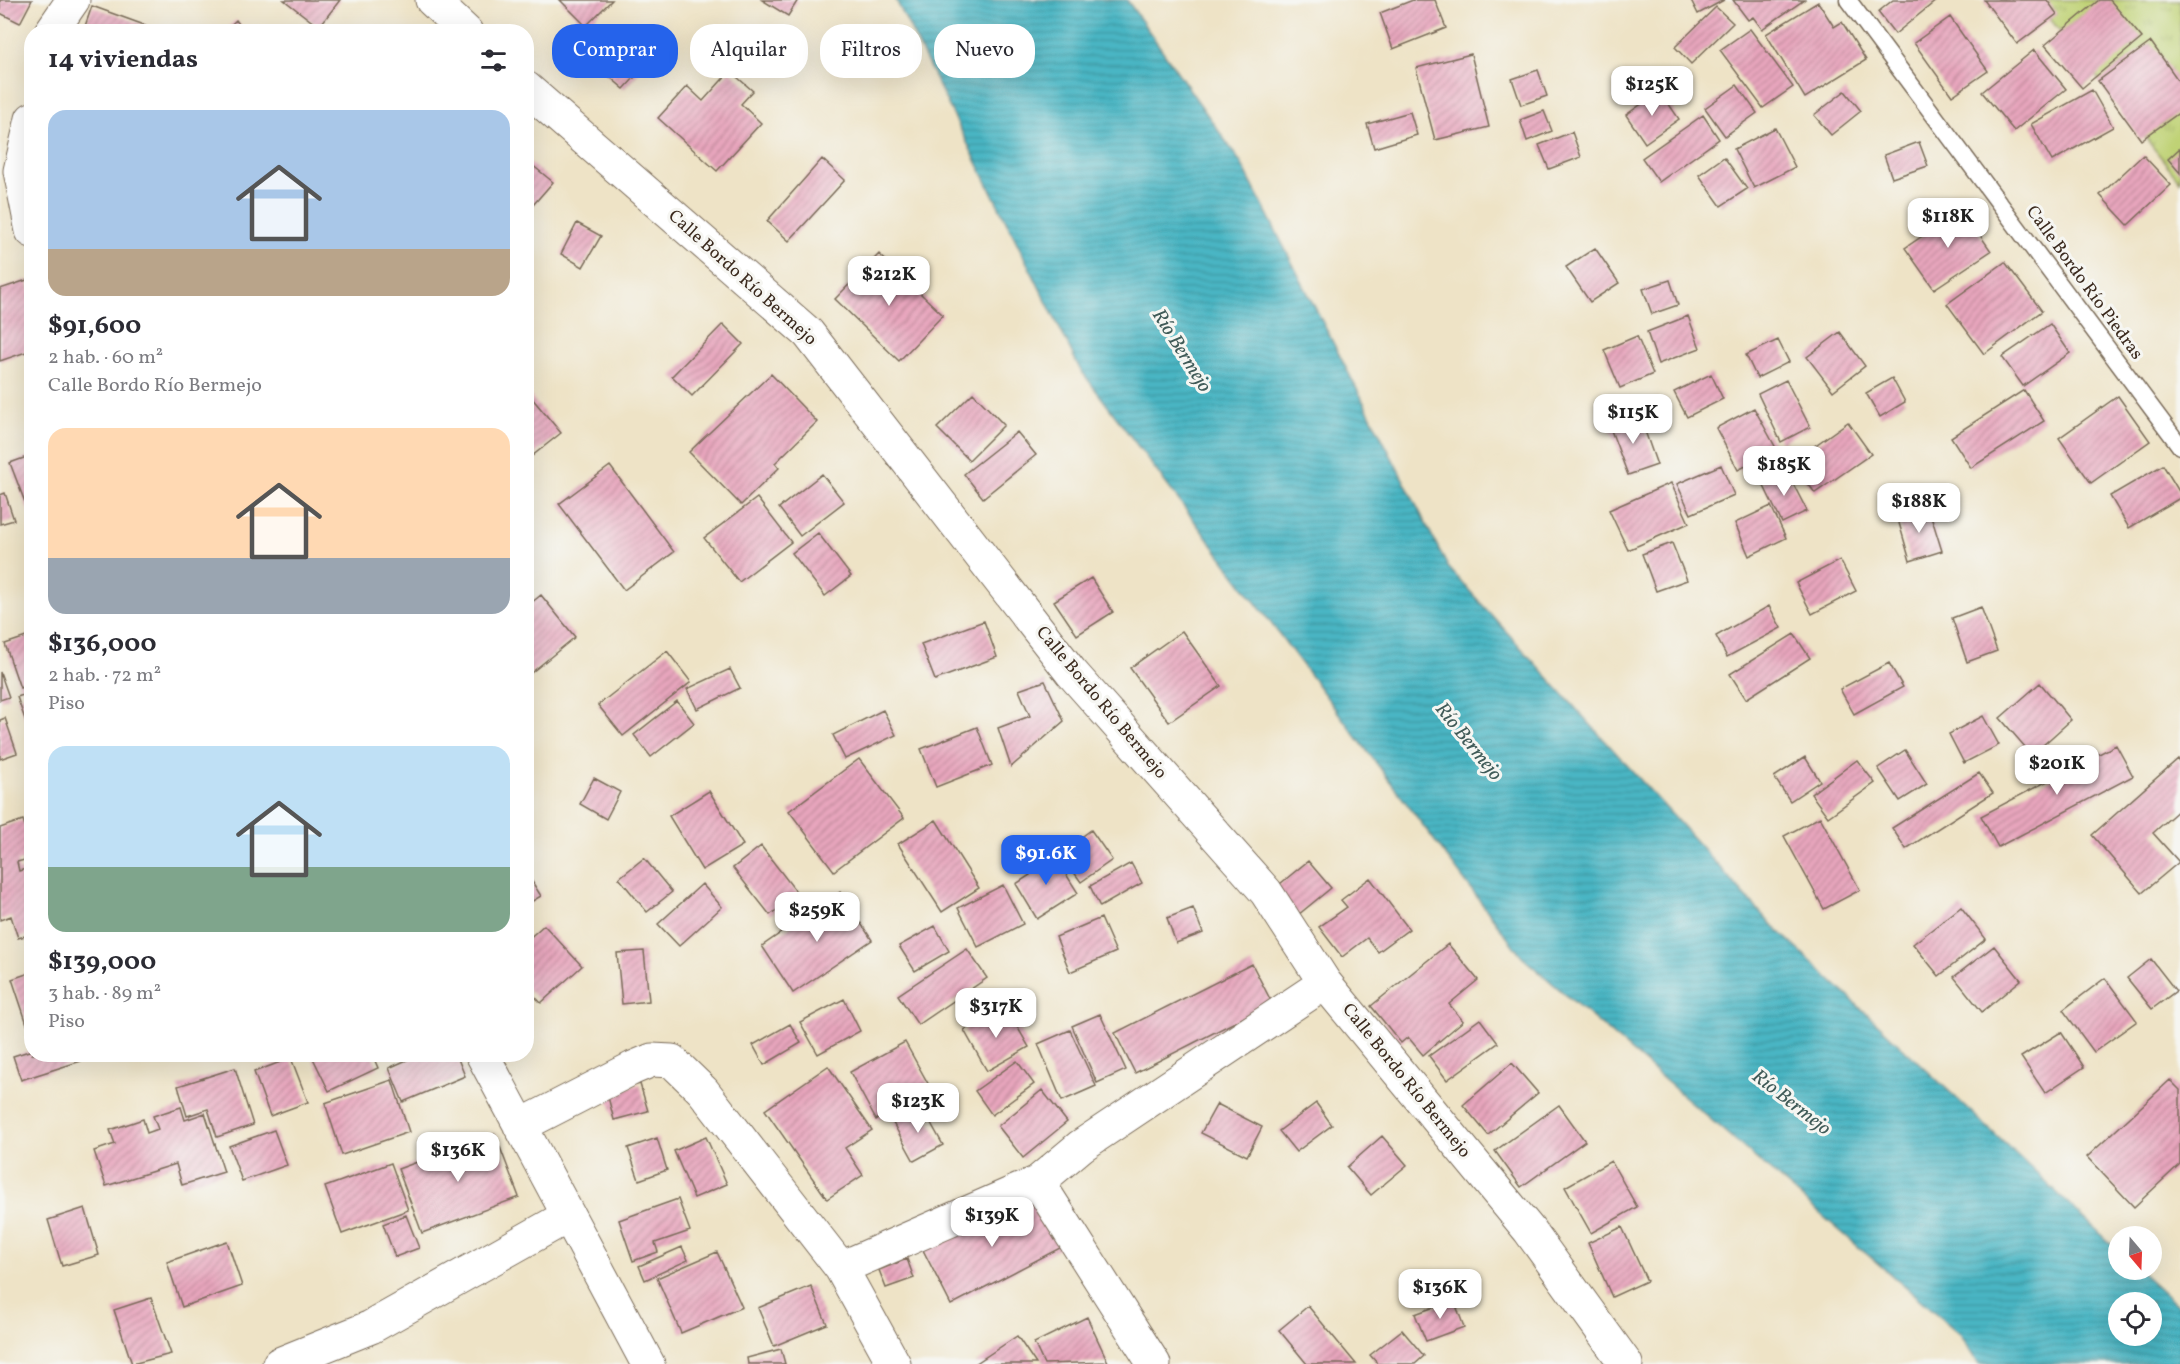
<!DOCTYPE html>
<html lang="es">
<head>
<meta charset="utf-8">
<style>
	:root { --surface:#fff; --page:#f2f2f3; --text:#2b2b33; --muted:#7c7c81; --accent:#2563eb }
	body { margin:0; font-family:Vollkorn,serif; background:var(--page); color:var(--text); height:100vh; display:flex; flex-direction:column; font-size:22px; white-space:nowrap }
	* { box-sizing:border-box; margin:0 }
	p { font-size:20px; color:var(--muted) }
	.icon { flex:none; width:33px; height:33px; fill:none; stroke:currentColor; stroke-width:2; stroke-linecap:round; stroke-linejoin:round }
	.map { position:relative; flex:1; overflow:hidden }
	.side { position:absolute; left:24px; top:24px; width:510px; height:1038px; display:flex; flex-direction:column; background:var(--surface); border-radius:24px; box-shadow:0 6px 24px #0002 }
	.side>* { flex:none }
	.top-card { position:absolute; left:552px; top:24px; width:570px; height:54px; display:flex; gap:12px }
	.needle { width:39px; rotate:161deg }
	.tools { position:absolute; left:2108px; top:1226px; display:grid; gap:12px }
	.tools a { display:grid; place-items:center; width:54px; height:54px; border-radius:50%; background:var(--surface); box-shadow:0 6px 24px #0002; font-size:30px }
	.price { position:absolute; translate:-50% -51px; padding:0 14px; border-radius:12px; background:#fff; color:#222; font-size:20px; line-height:39px; filter:drop-shadow(0 2px 3px #0008) }
	.price::after { content:''; position:absolute; left:50%; top:36px; width:18px; height:14px; margin-left:-9px; background:inherit; clip-path:polygon(0 0,100% 0,50% 100%) }
	.price.active { background:var(--accent); color:#fff }
	ul { padding:0; list-style:none }
	li { display:grid; align-content:center; gap:12px; height:318px; padding:0 24px }
	li span { display:grid; place-items:center; height:186px; border-radius:18px; color:#555 }
	li>.icon { margin-inline-start:auto }
	span .icon { width:108px; height:108px; fill:#fffc; stroke-width:1 }
	li b { font-size:26px }
	h2 { display:flex; justify-content:space-between; align-items:center; height:72px; padding:0 24px; font-size:26px }
	.pill { padding:0 21px; border-radius:24px; background:var(--surface); box-shadow:0 6px 24px #0002; font-size:21px; line-height:54px }
	.pill.active { background:var(--accent); color:#fff }
	.map>svg:first-child { display:block }
	.park { fill:url(#park-tufts); stroke:#7d7e4a; stroke-width:1.5 }
	.water { fill:url(#water-rules); stroke:#427071; stroke-width:1.5; fill-rule:evenodd }
	.building { fill:url(#building-hatch) }
	.lines { fill:none; stroke-linecap:round; stroke-linejoin:round }
	.lane-casing { stroke:#7a6b59; stroke-width:19 }
	.street-casing { stroke:#7a6b59; stroke-width:35 }
	.lane { stroke:#fff; stroke-width:16 }
	.street { stroke:#fff; stroke-width:33 }
	.labels { text-anchor:middle; dominant-baseline:central; stroke-width:6; stroke-linejoin:round; paint-order:stroke }
	.street-label { font-size:18px; fill:#3b2a1e; stroke:#f6f6f2 }
	.water-label { font-size:20px; font-style:italic; fill:#405b58; stroke:#f6f6f2 }
</style>
</head>
<body>
<div class="map">
<svg width="2180" height="1364" viewBox="0 0 2180 1364">
	<defs>
		<pattern id="park-tufts" width="24" height="20" patternUnits="userSpaceOnUse" patternTransform="scale(1.5)"><rect width="24" height="20" fill="#bfd275"/><path d="M3 7l-1-3M5 7V3M7 7l1-3M15 17l-1-3M17 17v-4M19 17l1-3" fill="none" stroke="#a5b465"/></pattern>
		<pattern id="water-rules" width="6" height="5" patternUnits="userSpaceOnUse" patternTransform="scale(1.5)"><rect width="6" height="5" fill="#49b6c4"/><path d="M0 2.5h6" fill="none" stroke="#3e949f"/></pattern>
		<pattern id="building-hatch" width="6" height="6" patternUnits="userSpaceOnUse" patternTransform="scale(1.5)"><rect width="6" height="6" fill="#e8a6bd"/><path d="M-1 1l2-2M0 6l6-6M5 7l2-2" fill="none" stroke="#bd8799"/></pattern>
	</defs>
	<rect width="100%" height="100%" fill="#f6f6f2"/>
	<filter id="ink" filterUnits="userSpaceOnUse"><feTurbulence type="fractalNoise" baseFrequency=".0167" numOctaves="2"/><feDisplacementMap in="SourceGraphic" scale="12" xChannelSelector="R" yChannelSelector="G"/><feConvolveMatrix kernelMatrix="1 2 1 2 8 2 1 2 1" color-interpolation-filters="sRGB"/></filter>
	<filter id="wash" filterUnits="userSpaceOnUse"><feTurbulence type="fractalNoise" baseFrequency=".008" numOctaves="4" result="noise"/><feDisplacementMap in="SourceGraphic" scale="24" xChannelSelector="R" yChannelSelector="G"/><feGaussianBlur stdDeviation="1.35" result="paint"/><feColorMatrix in="noise" values="0 0 0 0 0 0 0 0 0 0 0 0 0 0 0 0 0 1.4 0 .05"/><feComposite in="paint" operator="in"/></filter>
	<g filter="url(#wash)">
		<rect width="100%" height="100%" fill="#eee3c6"/>
		<path class="park" d="M 2035,0 L 2180,0 L 2180,181 Z"/>
		<path class="water" d="M 896,0 L 1127,0 L 1241,163 L 1448,567 L 1768,921 L 2118,1250 L 2118,1269 L 2138,1269 L 2180,1308 L 2180,1364 L 1979,1364 L 1961,1335 L 1522,957 L 1080,369 ZM 2118,1302 L 2151,1302 L 2151,1335 L 2118,1335 Z"/>
		<g id="blocks">
			<path class="building" d="M 0,0 L 32,0 L 20,23 L 0,13 Z
				M 284,0 L 340,0 L 319,27 Z
				M 560,0 L 612,0 L 586,26 Z
				M 762,0 L 798,0 L 788,16 Z
				M 1413,0 L 1435,0 L 1446,28 L 1393,49 L 1380,13 Z
				M 1691,0 L 1724,0 L 1698,14 Z
				M 1733,0 L 1804,0 L 1762,29 L 1753,17 L 1748,20 Z
				M 1893,0 L 1937,0 L 1895,34 L 1878,12 Z
				M 1984,0 L 2047,0 L 2057,14 L 2017,44 Z
				M 2099,0 L 2110,0 L 2142,38 L 2082,88 L 2045,45 Z
				M 1818,2 L 1834,27 L 1842,22 L 1866,60 L 1805,98 L 1766,34 Z
				M 92,6 L 147,26 L 145,32 L 83,32 Z
				M 1716,7 L 1733,23 L 1691,64 L 1675,47 Z
				M 1950,17 L 1988,71 L 1952,96 L 1914,43 Z
				M 236,20 L 245,32 L 223,32 Z
				M 1750,29 L 1793,87 L 1763,108 L 1720,50 Z
				M 606,30 L 645,66 L 624,89 L 584,55 Z
				M 2151,42 L 2180,83 L 2180,112 L 2141,140 L 2098,81 Z
				M 2034,50 L 2066,89 L 2014,131 L 1982,92 Z
				M 1471,54 L 1489,127 L 1435,140 L 1416,68 Z
				M 1538,70 L 1547,96 L 1521,105 L 1512,79 Z
				M 730,71 L 753,91 L 741,104 L 761,123 L 717,171 L 658,118 L 687,86 L 703,101 Z
				M 1737,85 L 1757,113 L 1725,136 L 1705,108 Z
				M 2092,90 L 2113,127 L 2052,161 L 2031,124 Z
				M 1660,91 L 1679,119 L 1645,143 L 1626,115 Z
				M 1845,91 L 1861,111 L 1831,135 L 1814,115 Z
				M 1544,111 L 1552,131 L 1527,141 L 1520,120 Z
				M 1410,112 L 1417,135 L 1374,148 L 1367,124 Z
				M 1703,115 L 1719,139 L 1659,182 L 1642,158 Z
				M 1775,128 L 1795,167 L 1754,188 L 1734,149 Z
				M 1572,132 L 1581,157 L 1549,169 L 1539,145 Z
				M 1919,142 L 1928,166 L 1892,178 L 1884,155 Z
				M 2180,148 L 2180,173 L 2168,159 Z
				M 2143,155 L 2171,185 L 2128,225 L 2100,195 Z
				M 1724,157 L 1747,189 L 1721,206 L 1699,175 Z
				M 822,159 L 845,180 L 789,241 L 767,221 Z
				M 526,160 L 553,182 L 526,213 Z
				M 1962,209 L 1991,251 L 1934,289 L 1905,248 Z
				M 577,223 L 601,236 L 583,267 L 561,254 Z
				M 1595,248 L 1619,283 L 1590,302 L 1566,267 Z
				M 879,254 L 943,315 L 899,361 L 835,299 Z
				M 2005,262 L 2042,311 L 1984,354 L 1947,304 Z
				M 27,280 L 32,294 L 32,350 L 0,361 L 0,289 Z
				M 1670,280 L 1678,305 L 1652,314 L 1643,289 Z
				M 1688,316 L 1700,348 L 1658,364 L 1647,332 Z
				M 723,324 L 743,344 L 692,396 L 672,376 Z
				M 2050,324 L 2070,353 L 2023,386 L 2002,357 Z
				M 1840,332 L 1865,366 L 1833,391 L 1807,357 Z
				M 1637,336 L 1653,374 L 1620,388 L 1604,350 Z
				M 1778,340 L 1789,362 L 1757,378 L 1746,355 Z
				M 771,374 L 817,422 L 775,463 L 779,468 L 741,505 L 689,452 Z
				M 1711,374 L 1723,399 L 1687,417 L 1674,392 Z
				M 1892,378 L 1905,402 L 1880,417 L 1866,393 Z
				M 1786,380 L 1810,427 L 1781,442 L 1758,394 Z
				M 2024,390 L 2044,421 L 1971,468 L 1951,437 Z
				M 526,391 L 561,433 L 532,456 L 526,450 Z
				M 973,393 L 1004,425 L 969,460 L 937,428 Z
				M 2118,396 L 2150,441 L 2091,483 L 2059,438 Z
				M 1754,408 L 1777,450 L 1738,470 L 1716,428 Z
				M 1639,414 L 1657,465 L 1628,475 L 1609,425 Z
				M 1848,422 L 1871,454 L 1815,493 L 1792,462 Z
				M 1017,432 L 1036,455 L 983,498 L 964,474 Z
				M 32,455 L 32,509 L 28,510 L 10,463 Z
				M 1721,465 L 1734,495 L 1691,514 L 1677,484 Z
				M 2163,465 L 2180,493 L 2180,498 L 2129,528 L 2110,496 Z
				M 610,466 L 674,552 L 624,590 L 559,504 Z
				M 1786,470 L 1807,511 L 1782,523 L 1762,482 Z
				M 822,474 L 844,502 L 800,536 L 779,508 Z
				M 1671,483 L 1689,523 L 1628,550 L 1609,510 Z
				M 5,493 L 14,520 L 0,524 L 0,495 Z
				M 757,498 L 791,542 L 739,582 L 704,538 Z
				M 1771,506 L 1786,538 L 1749,556 L 1735,523 Z
				M 1928,506 L 1942,551 L 1910,561 L 1897,516 Z
				M 818,533 L 851,576 L 825,596 L 792,553 Z
				M 1672,543 L 1687,580 L 1656,591 L 1642,554 Z
				M 1840,560 L 1856,591 L 1812,614 L 1796,583 Z
				M 1091,578 L 1113,612 L 1077,635 L 1054,601 Z
				M 541,595 L 575,637 L 526,677 L 526,607 Z
				M 1769,606 L 1781,628 L 1727,657 L 1716,636 Z
				M 1981,607 L 1997,651 L 1967,662 L 1952,618 Z
				M 984,621 L 997,657 L 935,680 L 921,644 Z
				M 1182,631 L 1221,686 L 1169,722 L 1130,668 Z
				M 1794,634 L 1810,658 L 1746,699 L 1730,674 Z
				M 32,635 L 32,684 L 20,688 L 5,644 Z
				M 667,651 L 691,682 L 623,736 L 598,705 Z
				M 1889,663 L 1903,687 L 1854,714 L 1840,689 Z
				M 730,669 L 740,688 L 697,709 L 687,689 Z
				M 0,672 L 9,697 L 0,700 Z
				M 1045,681 L 1064,721 L 1011,767 L 998,728 L 1030,716 L 1019,690 Z
				M 2040,683 L 2071,720 L 2032,755 L 2000,718 Z
				M 32,692 L 32,736 L 31,736 L 17,697 Z
				M 677,701 L 694,723 L 651,757 L 634,735 Z
				M 883,710 L 896,735 L 845,759 L 833,735 Z
				M 1983,716 L 1999,745 L 1964,763 L 1949,734 Z
				M 5,718 L 17,753 L 0,759 L 0,720 Z
				M 977,727 L 992,765 L 936,787 L 921,749 Z
				M 2116,745 L 2133,776 L 1998,847 L 1981,816 Z
				M 1905,750 L 1927,784 L 1900,801 L 1878,768 Z
				M 1805,757 L 1820,781 L 1790,801 L 1774,777 Z
				M 859,759 L 904,818 L 834,871 L 789,811 Z
				M 2178,759 L 2180,762 L 2180,809 L 2153,833 L 2179,862 L 2142,893 L 2092,835 Z
				M 1857,760 L 1875,783 L 1828,817 L 1811,794 Z
				M 1979,773 L 1993,793 L 1906,849 L 1892,828 Z
				M 594,778 L 620,792 L 606,819 L 580,804 Z
				M 709,791 L 743,845 L 702,870 L 669,816 Z
				M 1820,817 L 1860,890 L 1824,909 L 1784,836 Z
				M 23,820 L 32,846 L 32,858 L 17,862 L 19,871 L 32,867 L 32,934 L 18,938 L 11,916 L 0,920 L 0,828 Z
				M 936,820 L 979,888 L 942,912 L 898,844 Z
				M 1091,830 L 1112,860 L 1081,882 L 1060,853 Z
				M 761,846 L 798,894 L 770,915 L 733,868 Z
				M 1052,852 L 1078,893 L 1037,919 L 1016,884 L 1030,875 L 1026,868 Z
				M 644,858 L 672,892 L 647,912 L 619,878 Z
				M 1308,861 L 1331,888 L 1298,915 L 1275,888 Z
				M 1131,863 L 1142,883 L 1100,907 L 1090,886 Z
				M 526,872 L 541,896 L 526,905 Z
				M 1370,878 L 1409,929 L 1378,952 L 1367,938 L 1342,957 L 1319,927 L 1347,907 L 1341,900 Z
				M 702,884 L 722,907 L 679,946 L 658,924 Z
				M 1003,885 L 1023,924 L 978,947 L 958,908 Z
				M 840,892 L 872,940 L 793,993 L 762,946 Z
				M 1961,907 L 1986,939 L 1939,976 L 1913,944 Z
				M 1193,908 L 1203,933 L 1176,943 L 1167,918 Z
				M 1101,918 L 1116,952 L 1070,972 L 1056,937 Z
				M 544,925 L 582,966 L 541,1003 L 526,987 L 526,941 Z
				M 935,926 L 949,951 L 915,971 L 899,946 Z
				M 1448,944 L 1478,980 L 1449,1004 L 1463,1021 L 1423,1055 L 1408,1037 L 1401,1043 L 1371,1006 Z
				M 1994,946 L 2021,980 L 1982,1012 L 1954,977 Z
				M 967,949 L 987,978 L 918,1025 L 898,995 Z
				M 644,951 L 649,1001 L 622,1004 L 617,953 Z
				M 2151,959 L 2176,991 L 2152,1009 L 2127,978 Z
				M 1252,964 L 1272,1003 L 1135,1073 L 1115,1033 Z
				M 32,972 L 32,1036 L 31,1036 L 12,979 Z
				M 2105,978 L 2137,1021 L 2094,1052 L 2063,1010 Z
				M 844,999 L 860,1031 L 818,1054 L 800,1022 Z
				M 1005,1006 L 1029,1047 L 987,1071 L 964,1030 Z
				M 1100,1014 L 1126,1070 L 1097,1083 L 1072,1026 Z
				M 1480,1019 L 1498,1043 L 1447,1080 L 1429,1056 Z
				M 790,1024 L 801,1043 L 764,1065 L 753,1045 Z
				M 1070,1030 L 1096,1086 L 1062,1101 L 1038,1044 Z
				M 2061,1032 L 2084,1067 L 2045,1093 L 2021,1057 Z
				M 905,1042 L 931,1089 L 876,1120 L 850,1072 Z
				M 32,1050 L 32,1054 L 79,1054 L 81,1061 L 21,1080 L 13,1056 Z
				M 94,1054 L 114,1054 L 114,1055 L 96,1061 Z
				M 311,1054 L 372,1054 L 378,1068 L 329,1091 Z
				M 420,1054 L 456,1054 L 465,1076 L 403,1102 L 389,1068 Z
				M 291,1058 L 308,1102 L 270,1116 L 254,1072 Z
				M 1017,1061 L 1034,1084 L 992,1115 L 975,1091 Z
				M 1512,1063 L 1538,1093 L 1488,1135 L 1463,1105 Z
				M 828,1066 L 872,1130 L 845,1148 L 863,1175 L 827,1199 L 765,1110 Z
				M 235,1068 L 253,1125 L 217,1137 L 208,1109 L 187,1116 L 178,1086 Z
				M 392,1080 L 409,1132 L 342,1155 L 325,1103 Z
				M 2170,1080 L 2180,1090 L 2180,1164 L 2134,1207 L 2087,1157 Z
				M 640,1084 L 648,1111 L 614,1120 L 607,1093 Z
				M 1042,1090 L 1067,1122 L 1023,1158 L 998,1126 Z
				M 1316,1103 L 1332,1125 L 1296,1152 L 1279,1131 Z
				M 1217,1104 L 1262,1127 L 1247,1156 L 1201,1133 Z
				M 1559,1105 L 1585,1141 L 1521,1187 L 1495,1151 Z
				M 181,1107 L 185,1120 L 205,1113 L 224,1172 L 182,1185 L 176,1164 L 106,1186 L 94,1151 L 115,1144 L 110,1130 L 143,1119 L 147,1133 L 158,1129 L 153,1116 Z
				M 922,1107 L 943,1145 L 914,1161 L 893,1123 Z
				M 274,1130 L 287,1165 L 242,1181 L 229,1146 Z
				M 495,1134 L 519,1197 L 422,1233 L 398,1169 Z
				M 1382,1136 L 1407,1165 L 1371,1195 L 1347,1167 Z
				M 706,1137 L 727,1184 L 694,1198 L 674,1151 Z
				M 657,1138 L 667,1170 L 639,1180 L 628,1148 Z
				M 1611,1161 L 1637,1207 L 1591,1233 L 1565,1187 Z
				M 391,1163 L 408,1210 L 342,1234 L 325,1187 Z
				M 1033,1192 L 1062,1247 L 951,1305 L 923,1250 Z
				M 678,1199 L 690,1231 L 655,1243 L 658,1252 L 633,1261 L 619,1220 Z
				M 85,1208 L 99,1255 L 62,1266 L 48,1220 Z
				M 406,1215 L 419,1248 L 395,1257 L 383,1224 Z
				M 1622,1227 L 1647,1281 L 1612,1297 L 1588,1243 Z
				M 227,1241 L 242,1286 L 182,1307 L 167,1262 Z
				M 682,1247 L 688,1260 L 645,1280 L 639,1266 Z
				M 717,1252 L 742,1307 L 681,1333 L 657,1278 Z
				M 907,1259 L 914,1278 L 886,1288 L 879,1270 Z
				M 811,1286 L 827,1324 L 774,1346 L 758,1308 Z
				M 151,1298 L 171,1354 L 132,1364 L 114,1310 Z
				M 1454,1300 L 1464,1327 L 1426,1341 L 1415,1314 Z
				M 1308,1306 L 1356,1364 L 1307,1364 L 1279,1330 Z
				M 1087,1317 L 1108,1362 L 1044,1364 L 1034,1343 Z
				M 1402,1330 L 1424,1356 L 1415,1364 L 1378,1364 L 1370,1355 Z
				M 1017,1336 L 1036,1364 L 975,1364 Z
				M 781,1349 L 785,1364 L 748,1364 L 747,1358 Z"/>
		</g>
	</g>
	<g filter="url(#ink)">
		<use href="#blocks" fill-opacity="0" stroke="#7a6b59" stroke-width="1.5"/>
		<g class="lines">
			<g class="lane-casing">
				<path id="lane" d="M 1848,0 L 2180,446"/>
			</g>
			<g class="street-casing">
				<path id="street" d="M 432,0 L 466,32
					M 51,32 L 73,0
					M 526,88 L 808,333 L 1071,672 L 1266,892 L 1325,983 L 1529,1230 L 1626,1364
					M 32,119 L 20,171 L 32,231
					M 482,1054 L 648,1364
					M 520,1126 L 633,1068 L 652,1060 L 672,1061 L 703,1091 L 841,1268 L 894,1364
					M 1038,1182 L 1154,1364
					M 841,1268 L 1038,1182 L 1081,1146 L 1325,983
					M 279,1364 L 371,1327 L 568,1216"/>
			</g>
			<use href="#lane" class="lane"/>
			<use href="#street" class="street"/>
		</g>
	</g>
	<g class="labels">
		<g class="street-label">
			<text transform="translate(742 278) rotate(42)">Calle Bordo Río Bermejo</text>
			<text transform="translate(2084 283) rotate(54)">Calle Bordo Río Piedras</text>
			<text transform="translate(1101 703) rotate(50)">Calle Bordo Río Bermejo</text>
			<text transform="translate(1406 1081) rotate(51)">Calle Bordo Río Bermejo</text>
		</g>
		<g class="water-label">
			<text transform="translate(1181 351) rotate(58)">Río Bermejo</text>
			<text transform="translate(1468 742) rotate(51)">Río Bermejo</text>
			<text transform="translate(1791 1103) rotate(38)">Río Bermejo</text>
		</g>
	</g>
</svg>
<div class="tools">
<a><svg class="needle" viewBox="-14 -14 28 28"><path d="M0-13l5 13h-10z" fill="#e53935"/><path d="M0 13l5-13h-10z" fill="#7c7c81"/></svg></a>
<a><svg class="icon" aria-label="locate" viewBox="0 0 24 24"><circle cx="12" cy="12" r="6"/><path d="M12 2v4M12 18v4M2 12h4M18 12h4"/></svg></a>
</div>
<b class="price" style="left:1652px;top:117px">$125K</b>
<b class="price" style="left:1948px;top:249px">$118K</b>
<b class="price" style="left:889px;top:307px">$212K</b>
<b class="price" style="left:1633px;top:445px">$115K</b>
<b class="price" style="left:1784px;top:497px">$185K</b>
<b class="price" style="left:1919px;top:534px">$188K</b>
<b class="price" style="left:2057px;top:796px">$201K</b>
<b class="price active" style="left:1046px;top:886px">$91.6K</b>
<b class="price" style="left:817px;top:943px">$259K</b>
<b class="price" style="left:996px;top:1039px">$317K</b>
<b class="price" style="left:918px;top:1134px">$123K</b>
<b class="price" style="left:458px;top:1183px">$136K</b>
<b class="price" style="left:992px;top:1248px">$139K</b>
<b class="price" style="left:1440px;top:1320px">$136K</b>
<div class="top-card">
<a class="pill active">Comprar</a>
<a class="pill">Alquilar</a>
<a class="pill">Filtros</a>
<a class="pill">Nuevo</a>
</div>
<section class="side">
<h2>14 viviendas<svg class="icon" aria-label="filters" viewBox="0 0 24 24"><path d="M4 7h16M4 17h16"/><circle cx="9" cy="7" r="2"/><circle cx="15" cy="17" r="2"/></svg></h2>
<ul>
<li><span style="background:linear-gradient(#a9c7e8 75%,#b9a48a 0)"><svg class="icon" aria-label="home" viewBox="0 0 24 24"><path d="M3 11l9-7 9 7M6 9v11h12V9"/></svg></span><div><b>$91,600</b><p>2 hab. · 60 m²</p><p>Calle Bordo Río Bermejo</p></div></li>
<li><span style="background:linear-gradient(#ffd9b3 70%,#9aa5b1 0)"><svg class="icon" aria-label="home" viewBox="0 0 24 24"><path d="M3 11l9-7 9 7M6 9v11h12V9"/></svg></span><div><b>$136,000</b><p>2 hab. · 72 m²</p><p>Piso</p></div></li>
<li><span style="background:linear-gradient(#bfe0f5 65%,#7fa58c 0)"><svg class="icon" aria-label="home" viewBox="0 0 24 24"><path d="M3 11l9-7 9 7M6 9v11h12V9"/></svg></span><div><b>$139,000</b><p>3 hab. · 89 m²</p><p>Piso</p></div></li>
</ul>
</section>
</div>
</body>
</html>
